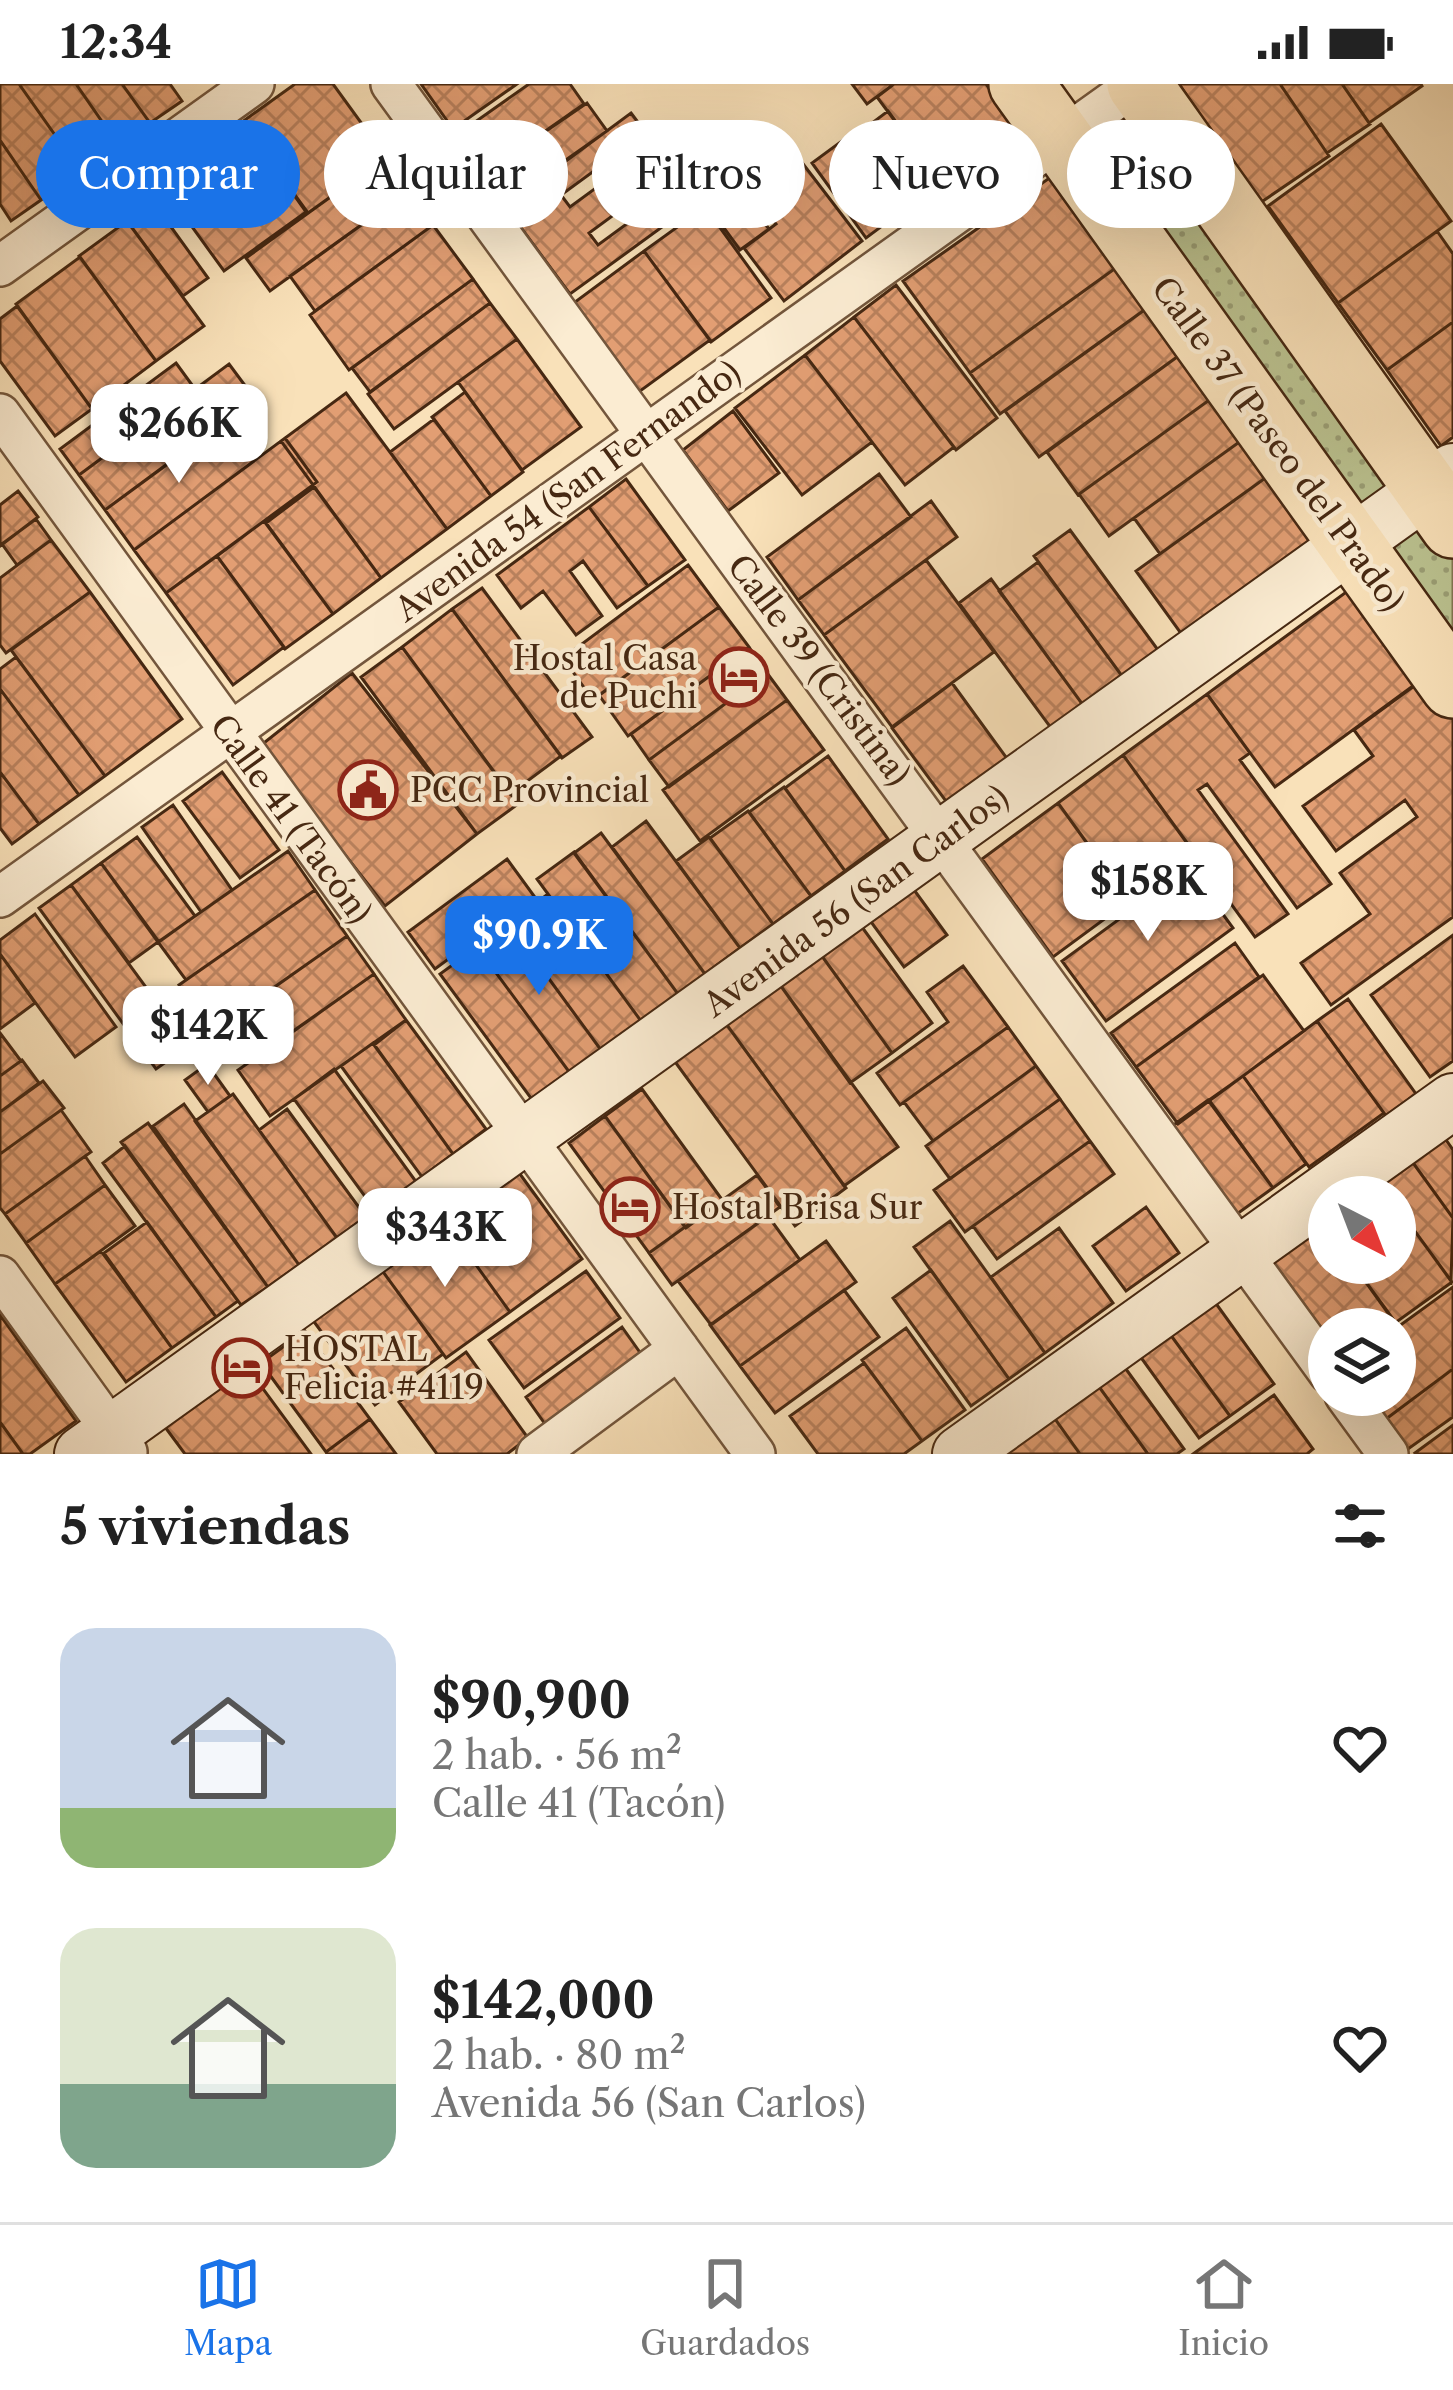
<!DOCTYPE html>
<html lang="es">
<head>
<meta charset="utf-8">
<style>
	:root { --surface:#fff; --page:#f2f2f2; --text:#222; --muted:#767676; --line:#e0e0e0; --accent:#1a73e8 }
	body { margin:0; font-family:"Libre Caslon Text",serif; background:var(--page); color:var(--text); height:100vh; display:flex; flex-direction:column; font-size:45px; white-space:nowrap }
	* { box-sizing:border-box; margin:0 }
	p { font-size:39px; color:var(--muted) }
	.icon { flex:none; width:66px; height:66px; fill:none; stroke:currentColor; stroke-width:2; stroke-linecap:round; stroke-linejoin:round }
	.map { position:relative; height:1370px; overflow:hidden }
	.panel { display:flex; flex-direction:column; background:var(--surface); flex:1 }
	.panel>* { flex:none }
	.hud { position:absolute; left:36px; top:36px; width:1383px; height:108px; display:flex; gap:24px }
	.needle { width:78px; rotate:138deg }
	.buttons { position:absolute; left:1308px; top:1092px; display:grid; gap:24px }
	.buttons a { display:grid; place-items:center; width:108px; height:108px; border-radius:50%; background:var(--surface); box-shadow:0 12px 48px #0002; font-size:60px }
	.price { position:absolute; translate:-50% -102px; padding:0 27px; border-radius:24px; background:#fff; color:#222; font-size:39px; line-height:78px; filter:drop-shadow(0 3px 6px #0008) }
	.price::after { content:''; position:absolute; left:50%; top:72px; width:36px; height:27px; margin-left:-18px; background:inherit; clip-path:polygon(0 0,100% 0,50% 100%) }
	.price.selected { background:var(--accent); color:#fff }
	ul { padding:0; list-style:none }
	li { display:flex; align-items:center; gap:36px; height:300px; padding:0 60px }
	li span { display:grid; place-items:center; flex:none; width:336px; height:240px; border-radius:36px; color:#555 }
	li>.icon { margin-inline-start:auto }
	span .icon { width:144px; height:144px; fill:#fffc; stroke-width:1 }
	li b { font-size:51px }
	h2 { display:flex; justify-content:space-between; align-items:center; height:144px; padding:0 60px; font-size:51px }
	.pill { padding:0 42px; border-radius:54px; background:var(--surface); box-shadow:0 12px 48px #0002; font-size:42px; line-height:108px }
	.pill.selected { background:var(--accent); color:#fff }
	.status { display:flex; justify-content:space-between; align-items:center; height:84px; padding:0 60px; background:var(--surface); direction:ltr }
	.status svg { height:33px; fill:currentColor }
	.tabs { display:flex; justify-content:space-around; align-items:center; height:168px; border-top:3px solid var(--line); background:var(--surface); font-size:33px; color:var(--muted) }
	.tabs a { display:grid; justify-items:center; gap:6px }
	.tabs .selected { color:var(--accent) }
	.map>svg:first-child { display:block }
	.grass { fill:url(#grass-dots); stroke:#807652; stroke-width:3 }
	.building { fill:url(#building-cross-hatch); stroke:#462812; stroke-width:3 }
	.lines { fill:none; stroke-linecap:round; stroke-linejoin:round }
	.street-casing { stroke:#73563c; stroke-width:44 }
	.secondary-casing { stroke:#462812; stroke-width:58 }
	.primary-casing { stroke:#462812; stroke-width:68 }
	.street { stroke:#fbecd2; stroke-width:39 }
	.secondary { stroke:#fbecd2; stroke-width:54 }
	.primary { stroke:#f9e1b9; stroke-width:63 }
	.labels { text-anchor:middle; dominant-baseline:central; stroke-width:9; stroke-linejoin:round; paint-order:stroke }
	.street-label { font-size:33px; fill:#462812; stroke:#fbecd2 }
	.poi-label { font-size:33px; fill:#462812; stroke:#fbecd2; text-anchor:start }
</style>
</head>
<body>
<div class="status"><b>12:34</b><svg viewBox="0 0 49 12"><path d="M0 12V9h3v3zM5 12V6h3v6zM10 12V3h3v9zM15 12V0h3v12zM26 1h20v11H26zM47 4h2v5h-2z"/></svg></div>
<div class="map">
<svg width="1453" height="1370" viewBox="0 0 1453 1370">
	<defs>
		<pattern id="grass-dots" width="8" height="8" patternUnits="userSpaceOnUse" patternTransform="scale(3)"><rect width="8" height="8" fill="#bbc391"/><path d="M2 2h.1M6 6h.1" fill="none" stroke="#9a9e75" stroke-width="1.8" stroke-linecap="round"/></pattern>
		<pattern id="building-cross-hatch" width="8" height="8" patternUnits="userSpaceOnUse" patternTransform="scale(3)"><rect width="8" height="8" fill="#e29e73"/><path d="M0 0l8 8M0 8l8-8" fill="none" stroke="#b9815d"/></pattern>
	</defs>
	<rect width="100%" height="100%" fill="#f9e1b9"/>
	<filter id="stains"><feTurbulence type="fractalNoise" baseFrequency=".00167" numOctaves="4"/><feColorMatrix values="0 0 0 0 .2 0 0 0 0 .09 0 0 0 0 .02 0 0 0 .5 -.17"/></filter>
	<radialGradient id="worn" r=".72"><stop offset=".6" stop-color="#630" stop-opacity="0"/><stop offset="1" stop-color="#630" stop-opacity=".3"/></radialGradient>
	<path class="grass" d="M 1147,38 L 1453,464 L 1453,568 L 1098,72 Z"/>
	<path class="building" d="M 0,0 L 19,0 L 81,88 L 41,116 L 0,56 Z
		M 19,0 L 76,0 L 119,62 L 81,88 Z
		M 76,0 L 122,0 L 150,39 L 119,62 Z
		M 122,0 L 170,0 L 182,17 L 150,39 Z
		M 295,0 L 333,0 L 386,73 L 308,129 L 242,38 Z
		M 421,0 L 517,0 L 453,45 Z
		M 529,0 L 570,0 L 584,20 L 485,89 L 458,50 Z
		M 852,0 L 894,0 L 867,20 Z
		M 894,0 L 986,0 L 1016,40 L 941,99 L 877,13 Z
		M 1179,0 L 1280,0 L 1329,72 L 1260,119 Z
		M 1280,0 L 1342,0 L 1370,40 L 1327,69 Z
		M 1342,0 L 1421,0 L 1422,2 L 1369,39 Z
		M 587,19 L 607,47 L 506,118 L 485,89 Z
		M 888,27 L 941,99 L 905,125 L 852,54 Z
		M 631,29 L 646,49 L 561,111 L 570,123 L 656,60 L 675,86 L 589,149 L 598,161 L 681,100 L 695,119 L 570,210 L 505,122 Z
		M 242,38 L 306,128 L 224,187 L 159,97 Z
		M 1381,40 L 1451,137 L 1338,219 L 1268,122 Z
		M 850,51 L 905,125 L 866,154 L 812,79 Z
		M 0,56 L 41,116 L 11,137 L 0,120 Z
		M 713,68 L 769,145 L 740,166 L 684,89 Z
		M 797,72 L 862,157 L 784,217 L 744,164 L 776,140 L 751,108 Z
		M 386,73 L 410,106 L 270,207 L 246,174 Z
		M 1058,88 L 1124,178 L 970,289 L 903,197 Z
		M 410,106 L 433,141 L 315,227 L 290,192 Z
		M 153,118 L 208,194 L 183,212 L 127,137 Z
		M 705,123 L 771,214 L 711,258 L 644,167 Z
		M 127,137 L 204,242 L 156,277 L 79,172 Z
		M 433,141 L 473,195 L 349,286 L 310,231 Z
		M 1437,147 L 1453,170 L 1453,238 L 1387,286 L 1338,219 Z
		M 644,167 L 710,256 L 636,310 L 571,221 Z
		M 80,173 L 156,277 L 92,325 L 16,220 Z
		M 1124,178 L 1154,219 L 1000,330 L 970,289 Z
		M 473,195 L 490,219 L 370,308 L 352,284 Z
		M 896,201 L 997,334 L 956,366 L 854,233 Z
		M 490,219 L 517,255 L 394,345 L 368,310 Z
		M 1154,219 L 1188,265 L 1039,373 L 1005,327 Z
		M 17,222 L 92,325 L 55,352 L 0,277 L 0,235 Z
		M 854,233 L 954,363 L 905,401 L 805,271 Z
		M 1453,238 L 1453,353 L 1441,362 L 1387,286 Z
		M 517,255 L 581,343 L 522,386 L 458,298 Z
		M 1188,265 L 1219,309 L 1078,411 L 1047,368 Z
		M 805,271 L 872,358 L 802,411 L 735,324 Z
		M 176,279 L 195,305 L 79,391 L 60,365 Z
		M 229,280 L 255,315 L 105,426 L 79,391 Z
		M 465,308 L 523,388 L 491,412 L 432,333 Z
		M 346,309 L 447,445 L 381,494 L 281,357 Z
		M 1219,309 L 1249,351 L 1109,452 L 1079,410 Z
		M 733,327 L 779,389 L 728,427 L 683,366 Z
		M 434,335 L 491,412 L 447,445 L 390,368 Z
		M 225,338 L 254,377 L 134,466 L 105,426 Z
		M 1249,351 L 1275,387 L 1160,470 L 1134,434 Z
		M 285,354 L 317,398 L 166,509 L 134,466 Z
		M 1275,387 L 1324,454 L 1185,555 L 1136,487 Z
		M 879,390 L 911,433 L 798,516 L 767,473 Z
		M 626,395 L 685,476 L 648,502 L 589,423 Z
		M 314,403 L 381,494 L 333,530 L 266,439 Z
		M 18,407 L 38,433 L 0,462 L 0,421 Z
		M 931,417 L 957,453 L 824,551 L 798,516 Z
		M 589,423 L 648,502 L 617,524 L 583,477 L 570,487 L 602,532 L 576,551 L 543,507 L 521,524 L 497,491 Z
		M 36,435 L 51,456 L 17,481 L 2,460 Z
		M 264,437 L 333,530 L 285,565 L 217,472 Z
		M 1070,446 L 1158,566 L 1122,592 L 1034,472 Z
		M 51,456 L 90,508 L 6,569 L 0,561 L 0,494 Z
		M 217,472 L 284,563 L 233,601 L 166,509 Z
		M 926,476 L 994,568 L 892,643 L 824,551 Z
		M 1038,478 L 1122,592 L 1083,621 L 999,507 Z
		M 688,481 L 719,523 L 593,616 L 563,574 Z
		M 991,495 L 1083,621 L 1051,644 L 959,519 Z
		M 1364,495 L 1432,588 L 1275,703 L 1207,610 Z
		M 482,504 L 592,653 L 562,674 L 452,525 Z
		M 90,508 L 182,635 L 105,692 L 11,566 Z
		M 719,523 L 749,563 L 628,652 L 599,611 Z
		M 452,525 L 561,672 L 510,710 L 402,563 Z
		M 402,563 L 518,720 L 477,750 L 361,593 Z
		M 749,563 L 767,589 L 649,676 L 631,650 Z
		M 16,573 L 105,692 L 79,711 L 0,605 L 0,585 Z
		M 352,589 L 477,750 L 385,822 L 260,662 Z
		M 767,589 L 787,616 L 669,703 L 649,676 Z
		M 1425,594 L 1453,632 L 1453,833 L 1331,921 L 1301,879 L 1370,830 L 1340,789 L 1417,733 L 1405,716 L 1336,767 L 1303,722 L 1373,672 L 1354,646 Z
		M 952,599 L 1011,680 L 951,724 L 892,644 Z
		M 0,605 L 79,711 L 39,740 L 0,688 Z
		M 1207,610 L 1250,669 L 1240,676 L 1331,800 L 1297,824 L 1207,700 L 1198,706 L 1288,830 L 1255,853 L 1123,671 Z
		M 787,616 L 824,666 L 700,757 L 663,706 Z
		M 1123,671 L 1196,771 L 1130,819 L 1058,719 Z
		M 828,672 L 888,755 L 845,787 L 785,704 Z
		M 0,688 L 39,740 L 12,760 L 0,744 Z
		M 222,688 L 279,766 L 240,794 L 183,717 Z
		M 784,703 L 845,787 L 811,812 L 749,728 Z
		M 1058,719 L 1129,817 L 1053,873 L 982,775 Z
		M 173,721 L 232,806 L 201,828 L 142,743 Z
		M 748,727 L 811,812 L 773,840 L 710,754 Z
		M 646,737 L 740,864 L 705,890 L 612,763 Z
		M 601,749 L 705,890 L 678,910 L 574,769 Z
		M 137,753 L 195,832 L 159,858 L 101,779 Z
		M 709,753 L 773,840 L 740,864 L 676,777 Z
		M 288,767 L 315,806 L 186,896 L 158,858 Z
		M 574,768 L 678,910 L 641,937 L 537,795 Z
		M 507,775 L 534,812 L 435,885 L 408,848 Z
		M 101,779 L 158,858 L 129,879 L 71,801 Z
		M 1189,784 L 1233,844 L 1106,937 L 1062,877 Z
		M 909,799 L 947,851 L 904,883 L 866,831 Z
		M 71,801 L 189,962 L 156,985 L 39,824 Z
		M 315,806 L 347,852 L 211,948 L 179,901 Z
		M 548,810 L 641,937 L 601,966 L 509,840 Z
		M 35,830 L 116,943 L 75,973 L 0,870 L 0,856 Z
		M 508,839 L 601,966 L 570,989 L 477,863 Z
		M 859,839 L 932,939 L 892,969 L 819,868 Z
		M 1453,851 L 1453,977 L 1430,993 L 1371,911 Z
		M 347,852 L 374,890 L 253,976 L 226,937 Z
		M 1235,859 L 1259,893 L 1136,983 L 1111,949 Z
		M 477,863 L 570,989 L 533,1017 L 440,890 Z
		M 819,868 L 892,969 L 850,999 L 778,898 Z
		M 0,870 L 35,919 L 0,945 Z
		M 963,882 L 1008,943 L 900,1021 L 877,989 L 948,938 L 927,908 Z
		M 374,890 L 406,936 L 270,1032 L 238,986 Z
		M 1263,891 L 1304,947 L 1178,1040 L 1136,983 Z
		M 778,898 L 898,1063 L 844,1102 L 724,937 Z
		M 1348,915 L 1416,1010 L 1386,1032 L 1317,937 Z
		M 406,936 L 486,1045 L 453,1070 L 374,961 Z
		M 724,937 L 846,1104 L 795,1142 L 673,975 Z
		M 1317,937 L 1384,1029 L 1309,1083 L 1243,992 Z
		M 1008,943 L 1036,982 L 933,1057 L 904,1018 Z
		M 0,949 L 21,977 L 0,992 Z
		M 373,959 L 453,1070 L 422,1093 L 341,982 Z
		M 22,976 L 39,999 L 0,1028 L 0,992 Z
		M 207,980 L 230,1012 L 208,1028 L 185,996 Z
		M 1036,982 L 1060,1015 L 950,1095 L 926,1062 Z
		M 334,985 L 417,1099 L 377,1129 L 294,1015 Z
		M 1243,992 L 1306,1080 L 1273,1104 L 1209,1016 Z
		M 43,997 L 64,1024 L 0,1070 L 0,1028 Z
		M 642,1005 L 723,1117 L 686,1144 L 605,1032 Z
		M 233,1010 L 337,1154 L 299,1181 L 195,1037 Z
		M 1060,1015 L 1090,1057 L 965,1148 L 934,1106 Z
		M 1208,1016 L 1273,1104 L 1237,1130 L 1172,1042 Z
		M 184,1020 L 299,1181 L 268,1203 L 153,1042 Z
		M 287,1025 L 366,1133 L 337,1154 L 259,1046 Z
		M 61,1026 L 91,1068 L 5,1130 L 0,1124 L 0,1070 Z
		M 605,1032 L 685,1143 L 649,1169 L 569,1059 Z
		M 148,1039 L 268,1203 L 241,1221 L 121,1058 Z
		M 1444,1053 L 1453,1066 L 1453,1134 L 1411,1076 Z
		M 1090,1057 L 1114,1090 L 997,1175 L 973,1142 Z
		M 125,1062 L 238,1217 L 216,1233 L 103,1079 Z
		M 85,1072 L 105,1101 L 26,1159 L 5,1130 Z
		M 1411,1076 L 1453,1134 L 1451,1197 L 1380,1099 Z
		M 517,1086 L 582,1175 L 510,1228 L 445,1138 Z
		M 757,1091 L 780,1123 L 672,1201 L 649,1169 Z
		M 105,1101 L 135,1142 L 55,1200 L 26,1159 Z
		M 1395,1120 L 1452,1198 L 1395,1239 L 1352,1179 L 1395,1179 Z
		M 1146,1123 L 1179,1169 L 1126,1207 L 1093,1162 Z
		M 768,1132 L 800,1176 L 711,1241 L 678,1197 Z
		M 950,1137 L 1045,1269 L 1009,1295 L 914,1163 Z
		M 147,1138 L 216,1233 L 172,1264 L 104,1169 Z
		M 445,1138 L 510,1228 L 446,1274 L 381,1185 Z
		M 1324,1140 L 1329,1179 L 1352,1179 L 1393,1235 L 1379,1245 L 1329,1245 L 1329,1255 L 1272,1177 Z
		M 1059,1144 L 1113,1219 L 1045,1269 L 991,1193 Z
		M 826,1157 L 856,1198 L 740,1282 L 710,1241 Z
		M 101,1167 L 172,1264 L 126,1298 L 55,1200 Z
		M 381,1185 L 443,1270 L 375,1321 L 312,1235 Z
		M 931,1186 L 1009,1295 L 971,1322 L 893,1214 Z
		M 586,1187 L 620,1234 L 524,1304 L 489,1256 Z
		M 1453,1203 L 1453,1285 L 1386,1335 L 1369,1311 L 1395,1311 L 1395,1245 Z
		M 844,1206 L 879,1253 L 775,1329 L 740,1282 Z
		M 1212,1214 L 1274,1300 L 1230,1332 L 1167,1246 Z
		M 0,1231 L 76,1337 L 30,1370 L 23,1370 L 0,1338 Z
		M 622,1243 L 641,1270 L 545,1340 L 526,1313 Z
		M 906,1244 L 965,1326 L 922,1357 L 862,1276 Z
		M 1167,1246 L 1230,1332 L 1199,1354 L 1137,1268 Z
		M 305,1247 L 370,1335 L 326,1368 L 261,1279 Z
		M 466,1268 L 528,1354 L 507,1370 L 437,1370 L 399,1318 Z
		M 864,1279 L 922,1357 L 904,1370 L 818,1370 L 790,1332 Z
		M 1123,1281 L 1184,1365 L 1177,1370 L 1148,1370 L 1097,1300 Z
		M 247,1283 L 311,1370 L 185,1370 L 165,1343 Z
		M 1453,1285 L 1453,1333 L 1408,1365 L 1386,1335 Z
		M 1097,1300 L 1148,1370 L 1080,1370 L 1053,1332 Z
		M 1274,1311 L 1313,1365 L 1307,1370 L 1193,1370 Z
		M 1053,1332 L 1080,1370 L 1009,1370 L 1006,1366 Z
		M 370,1335 L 396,1370 L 327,1370 L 326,1368 Z
		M 0,1338 L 23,1370 L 0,1370 Z
		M 1453,1341 L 1453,1370 L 1416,1370 L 1415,1369 Z"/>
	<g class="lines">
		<g class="street-casing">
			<path id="street" d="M 391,0 L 1329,1289
				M 0,182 L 254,0
				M 0,330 L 755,1370
				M 0,813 L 1137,0
				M 0,1192 L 127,1368
				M 1345,1311 L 1388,1370
				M 537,1370 L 679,1265"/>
		</g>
		<g class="secondary-casing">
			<path id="secondary" d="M 82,1370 L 1453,387
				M 960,1370 L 1453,1017"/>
		</g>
		<g class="primary-casing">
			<path id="primary" d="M 1021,0 L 1453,602
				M 1139,0 L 1453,442"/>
		</g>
		<use href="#street" class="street"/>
		<use href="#secondary" class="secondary"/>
		<use href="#primary" class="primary"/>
	</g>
	<defs>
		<g id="hotel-ring" transform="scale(3)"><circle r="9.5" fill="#fbecd2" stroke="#8f2418" stroke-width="1.5"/><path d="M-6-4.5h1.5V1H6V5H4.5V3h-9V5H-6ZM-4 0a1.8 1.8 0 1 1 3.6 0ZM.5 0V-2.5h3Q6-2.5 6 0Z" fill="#8f2418"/></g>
		<g id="civic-ring" transform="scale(3)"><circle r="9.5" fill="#fbecd2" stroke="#8f2418" stroke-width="1.5"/><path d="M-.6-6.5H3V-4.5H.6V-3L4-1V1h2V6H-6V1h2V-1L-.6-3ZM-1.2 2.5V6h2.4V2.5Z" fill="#8f2418"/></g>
	</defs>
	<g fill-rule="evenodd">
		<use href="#hotel-ring" x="739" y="593"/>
		<use href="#civic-ring" x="368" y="706"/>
		<use href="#hotel-ring" x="630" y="1123"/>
		<use href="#hotel-ring" x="242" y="1284"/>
	</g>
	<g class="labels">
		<g class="street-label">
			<text transform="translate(1278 360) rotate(54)">Calle 37 (Paseo del Prado)</text>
			<text transform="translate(568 407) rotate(-36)">Avenida 54 (San Fernando)</text>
			<text transform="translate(819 586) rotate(53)">Calle 39 (Cristina)</text>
			<text transform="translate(291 735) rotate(54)">Calle 41 (Tacón)</text>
			<text transform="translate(856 817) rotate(-36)">Avenida 56 (San Carlos)</text>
		</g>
		<g class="poi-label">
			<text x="697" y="574" text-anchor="end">Hostal Casa<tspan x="697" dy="38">de Puchi</tspan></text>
			<text x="410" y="706">PCC Provincial</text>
			<text x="672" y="1123">Hostal Brisa Sur</text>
			<text x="284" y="1265">HOSTAL<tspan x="284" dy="38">Felicia #4119</tspan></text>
		</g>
	</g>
	<rect width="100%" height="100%" filter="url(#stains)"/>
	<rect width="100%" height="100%" fill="url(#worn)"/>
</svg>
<div class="buttons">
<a><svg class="needle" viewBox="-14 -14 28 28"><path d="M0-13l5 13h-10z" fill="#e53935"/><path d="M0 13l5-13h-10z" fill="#767676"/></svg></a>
<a><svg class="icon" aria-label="layers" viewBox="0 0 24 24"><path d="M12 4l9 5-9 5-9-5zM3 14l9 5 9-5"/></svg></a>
</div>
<b class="price" style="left:179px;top:402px">$266K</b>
<b class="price" style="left:1148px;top:860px">$158K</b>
<b class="price selected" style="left:539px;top:914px">$90.9K</b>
<b class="price" style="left:208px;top:1004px">$142K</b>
<b class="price" style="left:445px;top:1206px">$343K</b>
<div class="hud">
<a class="pill selected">Comprar</a>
<a class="pill">Alquilar</a>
<a class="pill">Filtros</a>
<a class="pill">Nuevo</a>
<a class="pill">Piso</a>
</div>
</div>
<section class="panel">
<h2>5 viviendas<svg class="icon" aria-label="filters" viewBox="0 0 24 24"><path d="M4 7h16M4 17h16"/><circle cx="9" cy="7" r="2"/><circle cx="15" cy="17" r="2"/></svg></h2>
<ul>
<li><span style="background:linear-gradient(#c9d6e8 75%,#8fb573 0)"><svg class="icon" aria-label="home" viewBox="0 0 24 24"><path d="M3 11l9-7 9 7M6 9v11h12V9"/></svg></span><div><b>$90,900</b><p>2 hab. · 56 m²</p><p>Calle 41 (Tacón)</p></div><svg class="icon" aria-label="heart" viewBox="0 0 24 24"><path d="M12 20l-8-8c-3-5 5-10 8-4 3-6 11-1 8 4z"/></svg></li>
<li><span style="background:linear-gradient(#dfe7d0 65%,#7fa58c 0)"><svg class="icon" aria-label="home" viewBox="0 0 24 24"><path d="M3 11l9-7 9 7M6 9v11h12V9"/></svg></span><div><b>$142,000</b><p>2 hab. · 80 m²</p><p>Avenida 56 (San Carlos)</p></div><svg class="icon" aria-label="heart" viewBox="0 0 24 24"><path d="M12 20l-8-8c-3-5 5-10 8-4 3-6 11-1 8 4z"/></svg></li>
</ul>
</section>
<nav class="tabs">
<a class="selected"><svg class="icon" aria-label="map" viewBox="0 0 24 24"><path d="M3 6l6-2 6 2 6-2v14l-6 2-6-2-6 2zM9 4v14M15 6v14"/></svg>Mapa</a>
<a><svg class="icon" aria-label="saved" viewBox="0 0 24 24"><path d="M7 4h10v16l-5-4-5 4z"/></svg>Guardados</a>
<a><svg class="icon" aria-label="home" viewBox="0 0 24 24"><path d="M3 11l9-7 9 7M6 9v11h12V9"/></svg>Inicio</a>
</nav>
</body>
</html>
